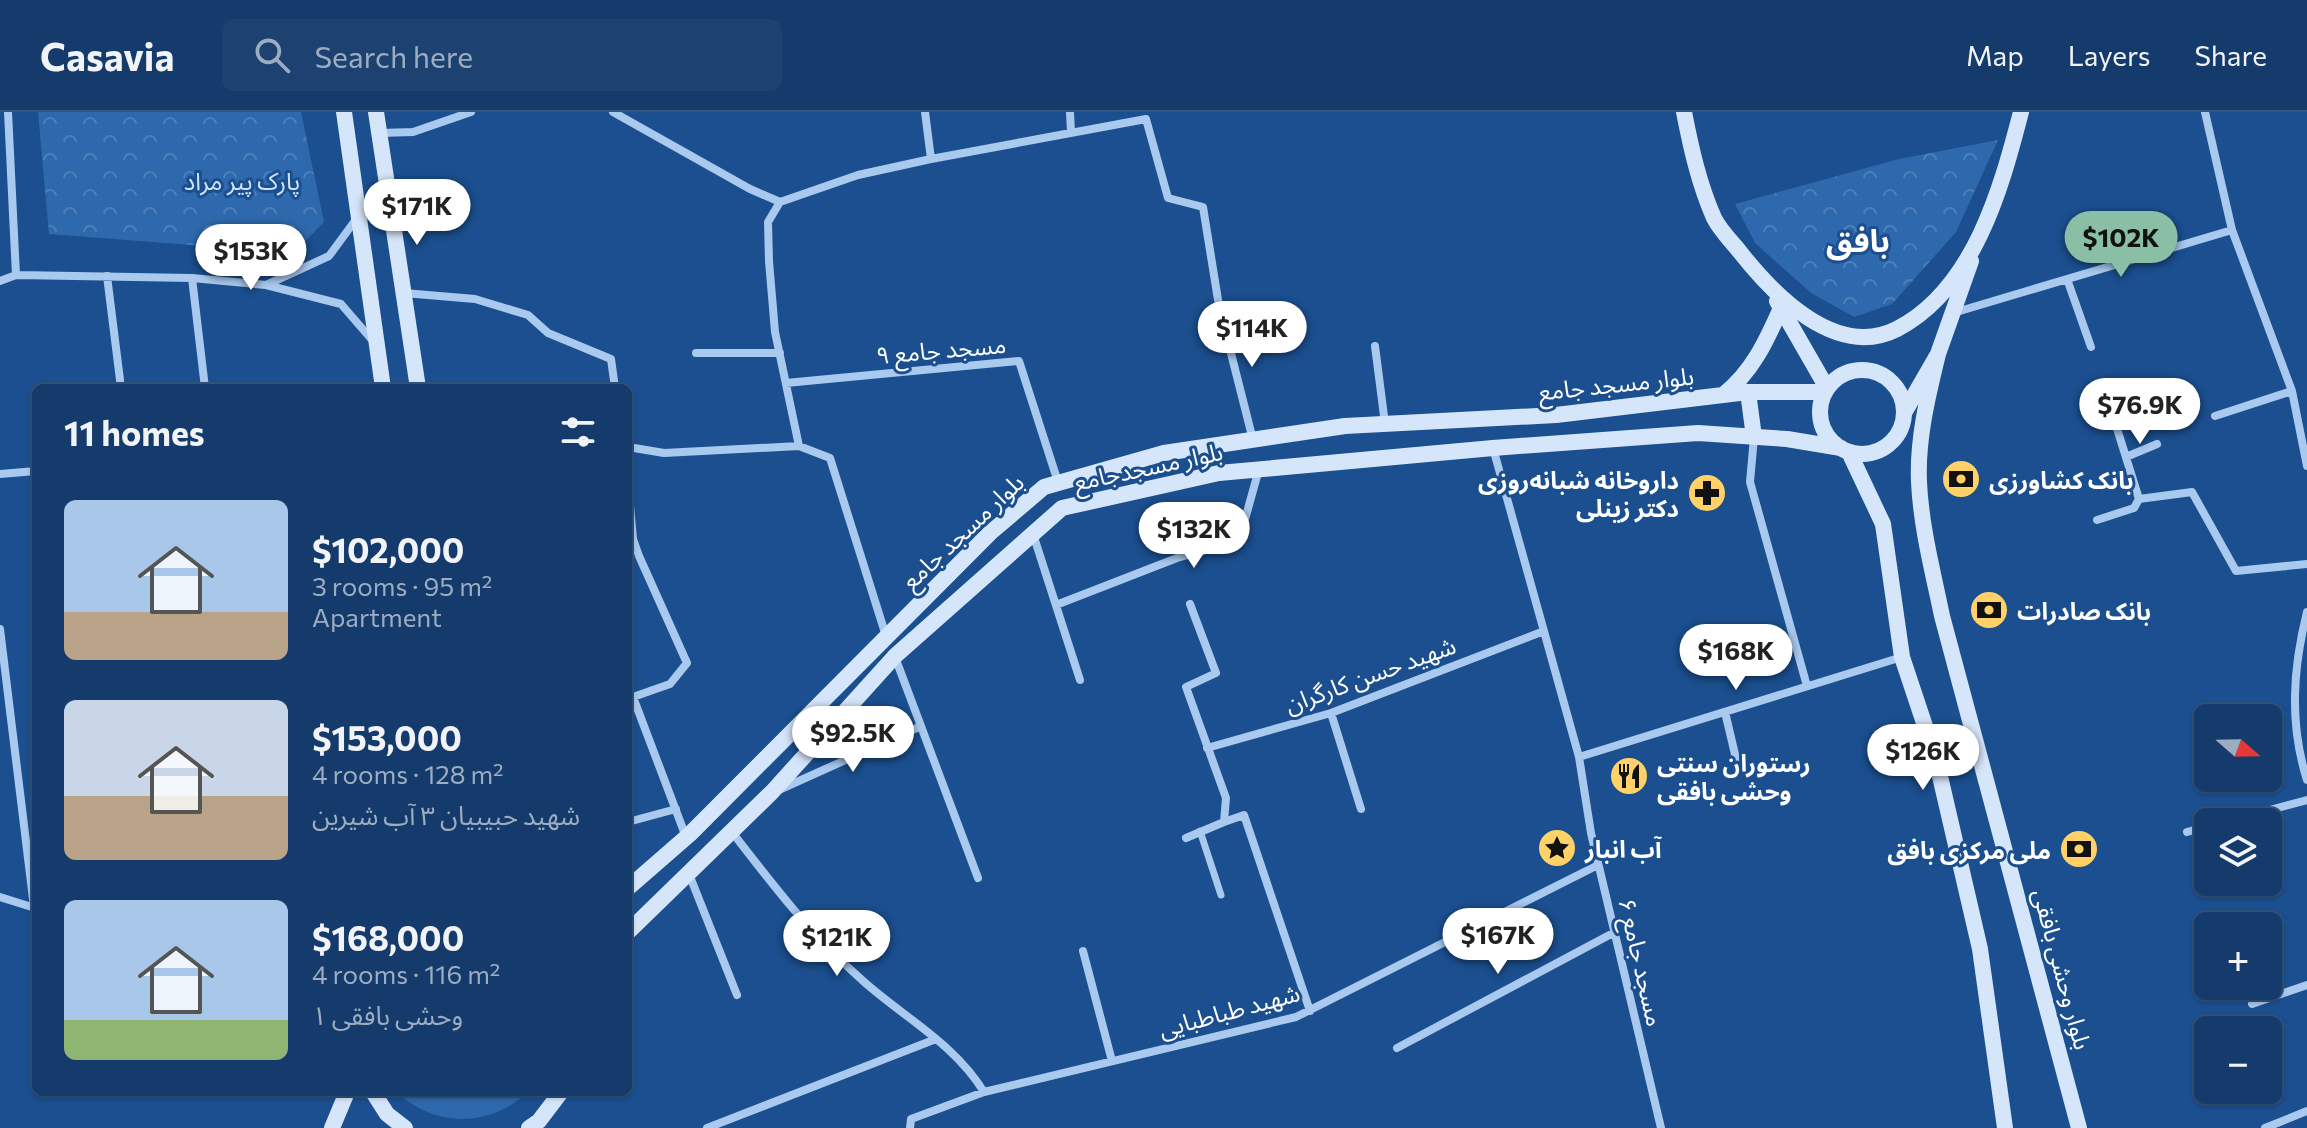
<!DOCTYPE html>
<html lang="en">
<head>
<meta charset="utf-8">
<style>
	:root { --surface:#143b6b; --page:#1d4271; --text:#f1f3f6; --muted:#9dadc1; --line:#33557e; --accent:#8abfa5 }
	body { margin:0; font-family:Commissioner,"Noto Sans Arabic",sans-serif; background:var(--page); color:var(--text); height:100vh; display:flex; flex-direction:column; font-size:30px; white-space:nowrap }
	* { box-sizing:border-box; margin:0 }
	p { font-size:26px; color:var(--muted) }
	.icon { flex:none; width:44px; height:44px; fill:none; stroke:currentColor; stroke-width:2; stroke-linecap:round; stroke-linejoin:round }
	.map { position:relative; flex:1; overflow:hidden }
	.panel { position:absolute; left:32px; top:272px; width:600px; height:712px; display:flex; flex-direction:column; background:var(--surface); border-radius:12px; box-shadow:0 2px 6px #0004,0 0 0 2px var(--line) }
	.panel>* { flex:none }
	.needle { width:52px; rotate:110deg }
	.controls { position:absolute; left:2194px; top:592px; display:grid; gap:16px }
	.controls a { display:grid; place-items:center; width:88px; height:88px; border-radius:12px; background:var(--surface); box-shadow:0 2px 6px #0004,0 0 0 2px var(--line); font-size:40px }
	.price { position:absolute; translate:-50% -68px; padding:0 18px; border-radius:28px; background:#fff; color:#222; font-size:26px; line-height:52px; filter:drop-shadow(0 2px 4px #0008) }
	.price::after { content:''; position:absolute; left:50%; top:48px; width:24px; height:18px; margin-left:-12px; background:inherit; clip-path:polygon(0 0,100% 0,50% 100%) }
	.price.active { background:var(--accent); color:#111 }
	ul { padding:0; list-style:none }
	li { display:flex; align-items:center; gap:24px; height:200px; padding:0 32px }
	li span { display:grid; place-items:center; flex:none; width:224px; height:160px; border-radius:12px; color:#555 }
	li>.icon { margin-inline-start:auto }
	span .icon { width:96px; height:96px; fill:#fffc; stroke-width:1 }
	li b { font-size:34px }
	h2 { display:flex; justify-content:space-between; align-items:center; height:96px; padding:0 32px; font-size:34px }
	header { display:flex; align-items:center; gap:48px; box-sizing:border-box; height:112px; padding:0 40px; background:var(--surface); border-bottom:2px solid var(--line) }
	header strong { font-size:38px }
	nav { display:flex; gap:44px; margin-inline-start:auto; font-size:28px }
	.search { width:560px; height:72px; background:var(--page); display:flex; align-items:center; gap:20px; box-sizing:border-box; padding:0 28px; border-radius:12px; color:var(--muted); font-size:30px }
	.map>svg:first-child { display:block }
	.grass { fill:#2e69ad }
	.park { fill:url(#park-crowns) }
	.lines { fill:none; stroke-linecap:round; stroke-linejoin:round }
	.pedestrian { stroke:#a9c9ee; stroke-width:7 }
	.minor { stroke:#a9c9ee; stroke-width:8 }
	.secondary { stroke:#d6e6fa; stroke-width:16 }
	.labels { text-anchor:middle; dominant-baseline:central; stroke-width:6; stroke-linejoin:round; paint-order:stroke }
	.park-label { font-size:24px; fill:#cfe3fa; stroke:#1b4f8f }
	.street-label { font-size:24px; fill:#fff; stroke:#1b4f8f }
	.poi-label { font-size:24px; font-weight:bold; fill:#fff; stroke:#1b4f8f; text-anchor:start }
	.district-label { font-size:32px; font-weight:bold; fill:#fff; stroke:#1b4f8f }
</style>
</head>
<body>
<header>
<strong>Casavia</strong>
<div class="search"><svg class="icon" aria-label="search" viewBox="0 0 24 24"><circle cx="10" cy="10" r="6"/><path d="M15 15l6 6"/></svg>Search here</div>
<nav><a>Map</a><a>Layers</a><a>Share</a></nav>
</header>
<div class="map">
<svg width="2307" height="1016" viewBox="0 0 2307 1016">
	<defs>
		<pattern id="park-crowns" width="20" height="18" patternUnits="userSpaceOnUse" patternTransform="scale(2)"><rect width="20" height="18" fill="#2e69ad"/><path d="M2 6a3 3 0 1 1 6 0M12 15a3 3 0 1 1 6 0" fill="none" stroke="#4d80b9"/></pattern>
	</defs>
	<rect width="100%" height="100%" fill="#1b4f8f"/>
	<path class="grass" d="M 396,980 L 528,980 C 489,1016 436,1016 396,980 Z"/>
	<path class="park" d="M 38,0 L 301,0 L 324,110 L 294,141 L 49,122 Z
		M 1998,28 L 1956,120 L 1892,192 L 1854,205 L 1811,181 L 1755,131 L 1735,92 L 1899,47 Z"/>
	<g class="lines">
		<path class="pedestrian" d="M 1200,719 L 1221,783"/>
		<path class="minor" d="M 8,0 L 16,163
			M 613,0 L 750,77 L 780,90 L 768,110 L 769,149 L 775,220 L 799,334 L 664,341 L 628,335
			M 925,0 L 931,47 L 1146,7 L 1168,86 L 1203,95 L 1219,194 L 1253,328
			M 1070,0 L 1071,20
			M 2205,0 L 2232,118 L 2292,279 L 2307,354
			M 380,21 L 413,20 L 471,0
			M 780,90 L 858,63 L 931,47
			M 357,106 L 329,144 L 266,173 L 341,192 L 373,229
			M 107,164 L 121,276
			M 192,166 L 205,276
			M 2067,167 L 2091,235
			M 0,169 L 16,163 L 192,166 L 266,173
			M 404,181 L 475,187 L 528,203 L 548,221 L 611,247 L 615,276
			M 1953,201 L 2232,118
			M 1375,234 L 1385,312
			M 696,241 L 780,241
			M 786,271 L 1019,249 L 1058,370
			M 2109,291 L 2139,387
			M 2215,304 L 2292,279
			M 1754,325 L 1750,370 L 1807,574
			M 799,334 L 830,346 L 886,524
			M 1493,336 L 1579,645 L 1591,721 L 1661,1016
			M 2126,345 L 2157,332
			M 0,362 L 36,359
			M 628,371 L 633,427 L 639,444 L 687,551 L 670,572 L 633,585 L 686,725
			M 2139,387 L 2192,380 L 2236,459 L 2307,452
			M 2097,408 L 2134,396 L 2139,387
			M 1033,422 L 1080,568
			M 1056,493 L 1177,446 L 1239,429 L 1259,357
			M 2307,500 C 2293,556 2289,611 2307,668
			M 0,517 L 34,795
			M 895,545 L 978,766
			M 1725,600 L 1738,655
			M 1331,601 L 1361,697
			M 1207,636 L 1331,601 L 1544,519
			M 1579,645 L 1902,545
			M 781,677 L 921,614
			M 628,710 L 676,697
			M 1224,710 L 1244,703 L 1310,899
			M 2225,710 L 2307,688
			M 732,720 C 772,772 812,824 862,868 C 903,905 954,931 984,980
			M 2187,720 L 2208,714
			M 1186,726 L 1224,710 L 1226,686 L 1186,575 L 1216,561 L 1190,492
			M 689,762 L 737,883
			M 0,785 L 35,796
			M 1083,839 L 1112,949
			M 2252,892 L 2307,873
			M 1397,936 L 1615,820
			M 707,1016 L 936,927
			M 910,1016 L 911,1007 L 984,980 L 1296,905 L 1598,753
			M 2265,1016 L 2307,999"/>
		<path class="secondary" d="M 344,0 L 383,276
			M 376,0 L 418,276
			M 1684,0 C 1691,36 1699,72 1714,106 C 1720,118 1731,129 1740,140 C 1773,182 1836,248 1897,217 C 1974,177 2001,77 2021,0
			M 1777,189 L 1827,276
			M 1938,242 C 1928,283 1917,327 1919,370 C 1921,415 1933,460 1942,504 L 2079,1016
			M1820 300a42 42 0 1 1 84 0a42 42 0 1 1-84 0Z
			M 1748,280 L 1754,325
			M 1723,283 C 1752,260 1766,230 1781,196
			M 1904,301 L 1938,242 L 1971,149
			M 1849,340 L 1883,412 L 1902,545 L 1936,647 L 1980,837 L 2005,1016
			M 628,776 L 690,722 L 990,421 L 1044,375 L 1164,341 L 1345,314 L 1556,303 L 1748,280 L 1825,280
			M 628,820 L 772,680 L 895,544 L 1062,396 L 1219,361 L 1493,336 L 1698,321 L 1787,327 L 1841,336
			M 373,980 L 387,1002 L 405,1016
			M 332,1016 L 347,980
			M 529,1016 L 539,1009 L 561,980"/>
	</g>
	<defs>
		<g id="bank-disc" transform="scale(2)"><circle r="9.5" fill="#ffd166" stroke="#1b4f8f"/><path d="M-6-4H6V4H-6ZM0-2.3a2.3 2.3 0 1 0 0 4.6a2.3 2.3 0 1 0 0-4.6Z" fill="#111"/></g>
		<g id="pharmacy-disc" transform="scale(2)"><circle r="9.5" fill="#ffd166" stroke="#1b4f8f"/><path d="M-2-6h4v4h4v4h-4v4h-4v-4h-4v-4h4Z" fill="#111"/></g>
		<g id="restaurant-disc" transform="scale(2)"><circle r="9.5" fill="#ffd166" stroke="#1b4f8f"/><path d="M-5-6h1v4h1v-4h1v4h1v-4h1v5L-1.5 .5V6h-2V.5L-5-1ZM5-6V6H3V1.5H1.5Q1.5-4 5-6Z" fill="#111"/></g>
		<g id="sight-disc" transform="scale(2)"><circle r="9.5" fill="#ffd166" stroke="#1b4f8f"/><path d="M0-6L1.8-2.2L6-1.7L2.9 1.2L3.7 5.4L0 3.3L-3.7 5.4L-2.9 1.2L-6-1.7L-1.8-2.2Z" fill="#111"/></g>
	</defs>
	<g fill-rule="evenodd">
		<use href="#bank-disc" x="1961" y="367"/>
		<use href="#pharmacy-disc" x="1707" y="381"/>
		<use href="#bank-disc" x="1989" y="498"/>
		<use href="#restaurant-disc" x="1629" y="664"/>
		<use href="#sight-disc" x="1557" y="736"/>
		<use href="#bank-disc" x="2079" y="737"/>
	</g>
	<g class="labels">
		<g class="park-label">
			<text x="242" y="68">پارک پیر مراد</text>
		</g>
		<g class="street-label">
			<text transform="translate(941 237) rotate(-5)">مسجد جامع ۹</text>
			<text transform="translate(1616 271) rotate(-6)">بلوار مسجد جامع</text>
			<text transform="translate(1148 354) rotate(-12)">بلوار مسجدجامع</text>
			<text transform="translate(962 419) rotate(-43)">بلوار مسجد جامع</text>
			<text transform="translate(1370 562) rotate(-20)">شهید حسن کارگران</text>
			<text transform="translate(1642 850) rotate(77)">مسجد جامع ۶</text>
			<text transform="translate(2063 857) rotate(75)">بلوار وحشی بافقی</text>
			<text transform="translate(1229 898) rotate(-15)">شهید طباطبایی</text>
		</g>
		<g class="poi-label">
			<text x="1679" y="367" text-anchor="end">داروخانه شبانه‌روزی<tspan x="1679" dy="28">دکتر زینلی</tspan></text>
			<text x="1989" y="367">بانک کشاورزی</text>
			<text x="2017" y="498">بانک صادرات</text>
			<text x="1657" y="650">رستوران سنتی<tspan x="1657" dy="28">وحشی بافقی</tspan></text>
			<text x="1585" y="736">آب انبار</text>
			<text x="2051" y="737" text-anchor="end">ملی مرکزی بافق</text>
		</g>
		<g class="district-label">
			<text x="1858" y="127">بافق</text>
		</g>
	</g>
</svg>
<div class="controls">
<a><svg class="needle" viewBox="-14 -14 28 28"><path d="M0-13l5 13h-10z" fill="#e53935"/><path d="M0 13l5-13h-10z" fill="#9dadc1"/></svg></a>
<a><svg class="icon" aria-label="layers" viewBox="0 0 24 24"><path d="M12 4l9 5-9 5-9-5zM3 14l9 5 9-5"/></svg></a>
<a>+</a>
<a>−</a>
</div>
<b class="price" style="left:417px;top:135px">$171K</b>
<b class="price active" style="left:2121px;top:167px">$102K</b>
<b class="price" style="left:251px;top:180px">$153K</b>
<b class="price" style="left:1252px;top:257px">$114K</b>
<b class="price" style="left:2140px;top:334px">$76.9K</b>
<b class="price" style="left:1194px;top:458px">$132K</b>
<b class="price" style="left:1736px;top:580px">$168K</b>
<b class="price" style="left:853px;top:662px">$92.5K</b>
<b class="price" style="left:1923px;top:680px">$126K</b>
<b class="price" style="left:1498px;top:864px">$167K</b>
<b class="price" style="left:837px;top:866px">$121K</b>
<section class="panel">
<h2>11 homes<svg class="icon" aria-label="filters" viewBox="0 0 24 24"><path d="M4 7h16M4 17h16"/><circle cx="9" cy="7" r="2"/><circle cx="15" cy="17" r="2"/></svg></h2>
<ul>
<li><span style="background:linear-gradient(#a9c7e8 70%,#b9a48a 0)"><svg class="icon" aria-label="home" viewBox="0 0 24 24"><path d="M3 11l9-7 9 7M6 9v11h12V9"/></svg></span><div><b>$102,000</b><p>3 rooms · 95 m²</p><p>Apartment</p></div></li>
<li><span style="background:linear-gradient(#c9d6e8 60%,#b9a48a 0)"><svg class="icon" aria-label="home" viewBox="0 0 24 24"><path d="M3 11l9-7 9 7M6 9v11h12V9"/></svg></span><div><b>$153,000</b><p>4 rooms · 128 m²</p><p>شهید حبیبیان ۳ آب شیرین</p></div></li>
<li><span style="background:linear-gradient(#a9c7e8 75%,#8fb573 0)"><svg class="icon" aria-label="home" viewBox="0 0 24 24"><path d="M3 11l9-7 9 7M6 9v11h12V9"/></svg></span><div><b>$168,000</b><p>4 rooms · 116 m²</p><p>وحشی بافقی ۱</p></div></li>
</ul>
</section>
</div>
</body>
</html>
